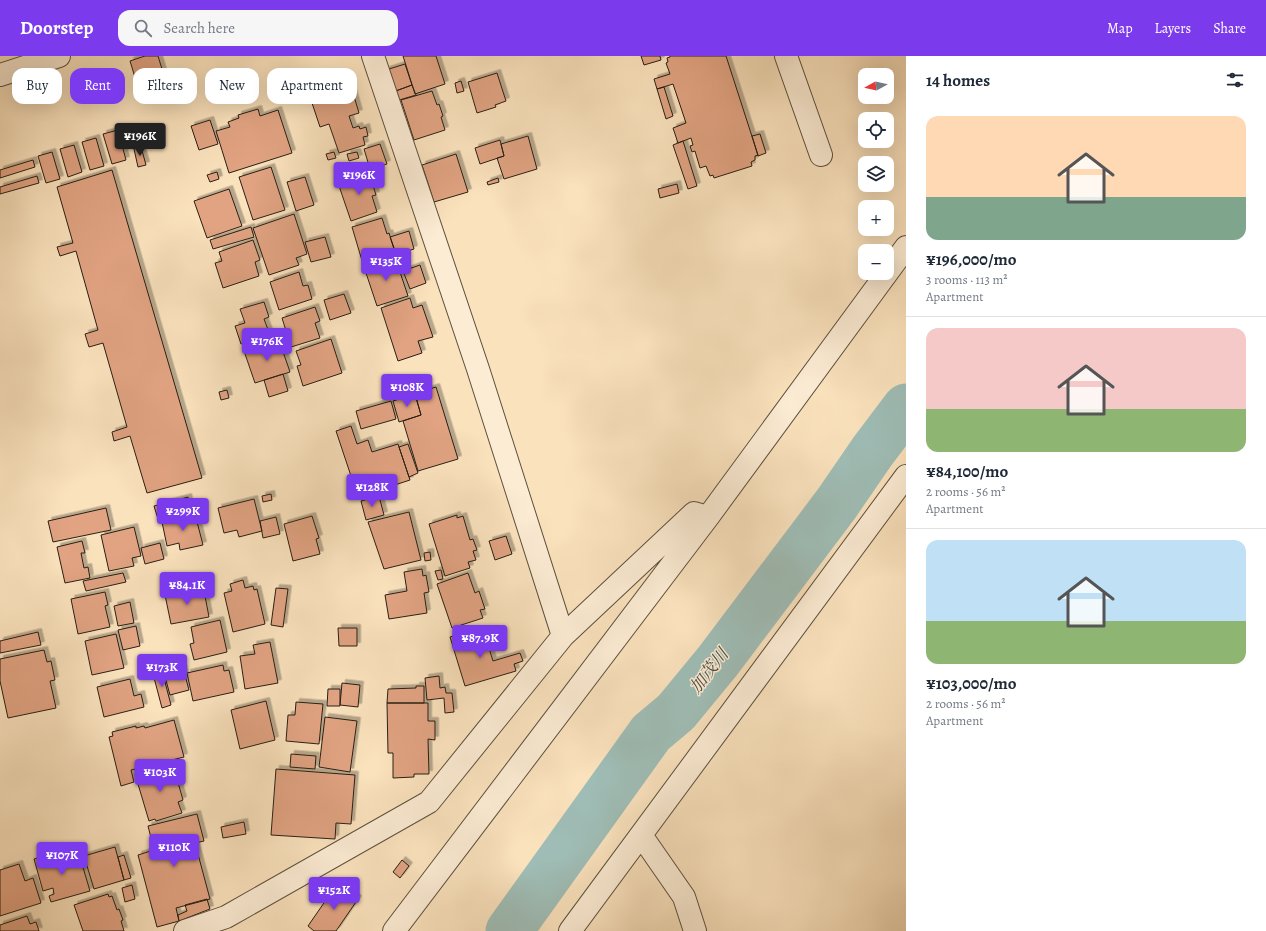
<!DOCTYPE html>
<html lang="en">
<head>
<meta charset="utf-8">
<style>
	:root { --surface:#fff; --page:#f6f6f7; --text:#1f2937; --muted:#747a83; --line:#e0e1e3; --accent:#7c3aed }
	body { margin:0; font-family:Alegreya,"Noto Serif JP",serif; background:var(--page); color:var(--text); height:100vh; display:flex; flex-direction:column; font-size:15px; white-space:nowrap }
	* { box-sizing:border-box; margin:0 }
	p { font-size:13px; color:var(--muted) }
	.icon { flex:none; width:22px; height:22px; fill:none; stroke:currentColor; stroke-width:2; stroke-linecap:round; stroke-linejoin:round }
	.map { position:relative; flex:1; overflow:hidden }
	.sheet { display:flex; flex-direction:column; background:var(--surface); width:360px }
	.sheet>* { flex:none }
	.top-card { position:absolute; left:12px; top:12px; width:380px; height:36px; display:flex; gap:8px }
	.needle { width:26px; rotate:262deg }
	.tools { position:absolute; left:858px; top:12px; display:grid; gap:8px }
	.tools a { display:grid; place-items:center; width:36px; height:36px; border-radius:8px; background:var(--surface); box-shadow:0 4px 16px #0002; font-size:20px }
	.price { position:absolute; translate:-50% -34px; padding:0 9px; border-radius:4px; background:var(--accent); color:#fff; font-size:13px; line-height:26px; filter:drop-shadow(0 1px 2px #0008) }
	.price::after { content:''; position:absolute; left:50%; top:24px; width:12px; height:9px; margin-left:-6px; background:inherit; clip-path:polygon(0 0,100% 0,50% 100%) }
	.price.active { background:#222; color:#fff }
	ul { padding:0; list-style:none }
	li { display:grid; align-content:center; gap:8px; height:212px; padding:0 20px }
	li+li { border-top:1px solid var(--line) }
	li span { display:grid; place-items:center; height:124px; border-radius:12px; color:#555 }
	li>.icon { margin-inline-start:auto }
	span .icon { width:72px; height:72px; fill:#fffc; stroke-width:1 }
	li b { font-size:17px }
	h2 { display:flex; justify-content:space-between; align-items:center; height:48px; padding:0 20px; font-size:17px }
	.tag { padding:0 14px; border-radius:12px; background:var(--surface); box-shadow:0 4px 16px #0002; font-size:14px; line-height:36px }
	.tag.active { background:var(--accent); color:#fff }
	header { display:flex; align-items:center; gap:24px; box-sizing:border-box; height:56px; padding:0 20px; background:var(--accent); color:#fff }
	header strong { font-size:19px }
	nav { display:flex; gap:22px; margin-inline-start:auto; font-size:14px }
	.search { width:280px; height:36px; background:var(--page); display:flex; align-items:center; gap:10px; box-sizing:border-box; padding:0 14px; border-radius:12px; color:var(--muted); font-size:15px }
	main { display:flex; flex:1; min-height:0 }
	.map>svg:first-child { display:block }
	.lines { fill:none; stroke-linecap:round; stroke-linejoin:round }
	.river { stroke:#9fbdb6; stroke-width:47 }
	.building { fill:#e1a382; stroke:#281f14; filter:url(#shadow) }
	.minor-casing { stroke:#5c503e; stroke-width:24 }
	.minor { stroke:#fcecd4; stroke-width:22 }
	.labels { text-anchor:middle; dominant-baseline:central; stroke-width:3; stroke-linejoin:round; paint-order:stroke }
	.water-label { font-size:17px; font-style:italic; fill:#4c4e45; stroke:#fcecd4 }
</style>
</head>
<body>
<header>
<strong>Doorstep</strong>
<div class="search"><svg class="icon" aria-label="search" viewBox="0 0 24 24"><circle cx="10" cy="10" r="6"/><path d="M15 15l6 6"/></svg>Search here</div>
<nav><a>Map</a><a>Layers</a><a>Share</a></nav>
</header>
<main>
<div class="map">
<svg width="906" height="875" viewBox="0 0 906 875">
	<defs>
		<filter id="shadow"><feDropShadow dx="3.5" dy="-3.5" stdDeviation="0" flood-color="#0004"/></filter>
	</defs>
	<rect width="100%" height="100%" fill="#fae2bd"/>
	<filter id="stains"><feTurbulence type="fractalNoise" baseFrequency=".005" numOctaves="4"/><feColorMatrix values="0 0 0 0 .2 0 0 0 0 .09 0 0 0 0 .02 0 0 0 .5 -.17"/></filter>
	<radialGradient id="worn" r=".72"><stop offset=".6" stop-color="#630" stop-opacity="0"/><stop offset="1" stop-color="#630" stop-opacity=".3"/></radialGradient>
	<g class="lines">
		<path class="river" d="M 509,875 L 651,677 L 676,656 L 718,605 L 837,447 L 872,396 L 906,351"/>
	</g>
	<path class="building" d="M 145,0 L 158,0 L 169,36 L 142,44 L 130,5 Z
		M 403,0 L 436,0 L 445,28 L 415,38 Z
		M 641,0 L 660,0 L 661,4 L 644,9 Z
		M 670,0 L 726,0 L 758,99 L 755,100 L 755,104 L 751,106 L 752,110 L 714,122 L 713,119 L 710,120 L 706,110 L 700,112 L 695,95 L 692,96 L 690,90 L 693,89 L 691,82 L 678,87 L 673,72 L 686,67 L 673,28 L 657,33 L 654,23 L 670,18 L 666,7 L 668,6 L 667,2 L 670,1 Z
		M 405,8 L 412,29 L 393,36 L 386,14 Z
		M 497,17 L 506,45 L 495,49 L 496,51 L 477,57 L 468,26 Z
		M 461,25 L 464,35 L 457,37 L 455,27 Z
		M 412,29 L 416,39 L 396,45 L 393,36 Z
		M 664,31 L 673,60 L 666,63 L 657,33 Z
		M 432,35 L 437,49 L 439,48 L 443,60 L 441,61 L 445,74 L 414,84 L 401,44 Z
		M 353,37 L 359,57 L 349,60 L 353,72 L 359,70 L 360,73 L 366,71 L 368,80 L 363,81 L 365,89 L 339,97 L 329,68 L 320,71 L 312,47 L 334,40 L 334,43 Z
		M 258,53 L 260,60 L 278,54 L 292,97 L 229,117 L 216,75 L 230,71 L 228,66 L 239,62 L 238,59 Z
		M 210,64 L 218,88 L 199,94 L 191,70 Z
		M 118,74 L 126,104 L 112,108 L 103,78 Z
		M 760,78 L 766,97 L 758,100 L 752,80 Z
		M 528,80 L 537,113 L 504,123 L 497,102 L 504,100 L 501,88 Z
		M 96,82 L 104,110 L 90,114 L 82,86 Z
		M 500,84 L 504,100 L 480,108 L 475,92 Z
		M 683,85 L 697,130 L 688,133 L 673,89 Z
		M 380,88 L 387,108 L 370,113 L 364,93 Z
		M 74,89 L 82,116 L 68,121 L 60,93 Z
		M 141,91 L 146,109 L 138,111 L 134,93 Z
		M 52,96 L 60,123 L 46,127 L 38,100 Z
		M 334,96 L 336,102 L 328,104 L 326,98 Z
		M 357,96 L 359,102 L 349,105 L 347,98 Z
		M 456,98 L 468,136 L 434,146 L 422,109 Z
		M 33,104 L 35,111 L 0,122 L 0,114 Z
		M 271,111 L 285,154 L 253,164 L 239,121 Z
		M 112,114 L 202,422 L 147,437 L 130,380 L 114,385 L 112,376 L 127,371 L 103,287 L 89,291 L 85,278 L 98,274 L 76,195 L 60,200 L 57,191 L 73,187 L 57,131 Z
		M 217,116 L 219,123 L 210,126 L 207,119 Z
		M 369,117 L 376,139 L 372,140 L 377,156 L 351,165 L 338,127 Z
		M 37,120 L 39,127 L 0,138 L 0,131 Z
		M 305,121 L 314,149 L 296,155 L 287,126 Z
		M 498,122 L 499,126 L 488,129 L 487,126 Z
		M 677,128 L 679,137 L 660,142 L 658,133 Z
		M 229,133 L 242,170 L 207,182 L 194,145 Z
		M 294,158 L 307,198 L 296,202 L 299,209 L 269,219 L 253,172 Z
		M 382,162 L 387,178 L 389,177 L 396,198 L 363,208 L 352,171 Z
		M 251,171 L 254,181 L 213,193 L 210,184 Z
		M 409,175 L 414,193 L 396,199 L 390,181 Z
		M 325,181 L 331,201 L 311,206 L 305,186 Z
		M 253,184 L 260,204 L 255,206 L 259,220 L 223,232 L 215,207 L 222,205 L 219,196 Z
		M 395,201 L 408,240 L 377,250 L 364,211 Z
		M 420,209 L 426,227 L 410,233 L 403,215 Z
		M 299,216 L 303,230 L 308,229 L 312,243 L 279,254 L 270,226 Z
		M 344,238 L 351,257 L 330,264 L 324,244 Z
		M 410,242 L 413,252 L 422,249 L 433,281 L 418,285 L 422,297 L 398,305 L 381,252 Z
		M 264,246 L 269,261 L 264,263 L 270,279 L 241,288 L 235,270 L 245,267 L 240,253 Z
		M 315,251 L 320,265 L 315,267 L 320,282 L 291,291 L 282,262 Z
		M 331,283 L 342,317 L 303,330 L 297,310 L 301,309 L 296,295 Z
		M 279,284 L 290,316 L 255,327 L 244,295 Z
		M 283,318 L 288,335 L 269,341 L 264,324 Z
		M 436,331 L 458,403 L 418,415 L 403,365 L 421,359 L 415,338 Z
		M 227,334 L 229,342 L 221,344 L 219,336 Z
		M 415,338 L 421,359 L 399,366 L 393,345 Z
		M 391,345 L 396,363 L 361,373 L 356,355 Z
		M 351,370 L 357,388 L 368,384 L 372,396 L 398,388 L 410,424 L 358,441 L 336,375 Z
		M 408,388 L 418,417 L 409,421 L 399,391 Z
		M 271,438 L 272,444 L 263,446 L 262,440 Z
		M 379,440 L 384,459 L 366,464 L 361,445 Z
		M 188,441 L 191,455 L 158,463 L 154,450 Z
		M 254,443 L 262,475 L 239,481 L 237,474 L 224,477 L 218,452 Z
		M 106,452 L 111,474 L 53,486 L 48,465 Z
		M 409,456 L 421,504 L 384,513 L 368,466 Z
		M 195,458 L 203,489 L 180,494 L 179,487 L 167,490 L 162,466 Z
		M 457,459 L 457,462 L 463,460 L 470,484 L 473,483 L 477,494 L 473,495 L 476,504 L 468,506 L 470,512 L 445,520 L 429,468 Z
		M 312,460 L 319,482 L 316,483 L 320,498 L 293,505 L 284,468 Z
		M 276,461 L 280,478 L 263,482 L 260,465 Z
		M 134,471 L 141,500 L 132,502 L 134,510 L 109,515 L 101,479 Z
		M 506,480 L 512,498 L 495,504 L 489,485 Z
		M 82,485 L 85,497 L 81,497 L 84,512 L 88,511 L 90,522 L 65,527 L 57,491 Z
		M 160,487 L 164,503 L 145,508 L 141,492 Z
		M 430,496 L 431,504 L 425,505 L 424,497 Z
		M 422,513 L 423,520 L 426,519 L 429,536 L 424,537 L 427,557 L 389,563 L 385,539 L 407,535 L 404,516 Z
		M 441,514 L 443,523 L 438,524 L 435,515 Z
		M 123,517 L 126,526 L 86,535 L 83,525 Z
		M 468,517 L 475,537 L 479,535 L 485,553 L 480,554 L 483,562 L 452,572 L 437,528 Z
		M 243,524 L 245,532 L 253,530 L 254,534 L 257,533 L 265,568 L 233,576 L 224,537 L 232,535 L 230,528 Z
		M 201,532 L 203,541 L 205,540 L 209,561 L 171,568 L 165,539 Z
		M 276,532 L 288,533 L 283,571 L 271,569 Z
		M 105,536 L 108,549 L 105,550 L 110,571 L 78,578 L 71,543 Z
		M 130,546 L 134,567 L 118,570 L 114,550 Z
		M 220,564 L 227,596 L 194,604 L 190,588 L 194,587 L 191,571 Z
		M 136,570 L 140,590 L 123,594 L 118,574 Z
		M 338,572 L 357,572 L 357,590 L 339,590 Z
		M 38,576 L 41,589 L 0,597 L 0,585 Z
		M 465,576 L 467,582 L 484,576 L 493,605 L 520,597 L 523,605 L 514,608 L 516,615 L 465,630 L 450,581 Z
		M 116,578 L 124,612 L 92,619 L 85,585 Z
		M 270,586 L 278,627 L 245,633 L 240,600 L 255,598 L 253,589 Z
		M 44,594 L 47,606 L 51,605 L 55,624 L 50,625 L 56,652 L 8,662 L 0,625 L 0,603 Z
		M 223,609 L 224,615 L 229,614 L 234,636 L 193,645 L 187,617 Z
		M 161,611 L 171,649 L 162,652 L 152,614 Z
		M 183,612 L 189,634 L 170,639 L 164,617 Z
		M 439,620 L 440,632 L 445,631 L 446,637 L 452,637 L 454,656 L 445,657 L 444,642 L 427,644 L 425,622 Z
		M 130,623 L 134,640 L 141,638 L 144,651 L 104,661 L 97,631 Z
		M 342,627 L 360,629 L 358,651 L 340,649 Z
		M 416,630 L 424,630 L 424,647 L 387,647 L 388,633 L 416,632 Z
		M 328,633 L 340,633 L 340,650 L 327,650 Z
		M 266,645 L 275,684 L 240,693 L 231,654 Z
		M 296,646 L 323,648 L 319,688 L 286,685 L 288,659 L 295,659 Z
		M 387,647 L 428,647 L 428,665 L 435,665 L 435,684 L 428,683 L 429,718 L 414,718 L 414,721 L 393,722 L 393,697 L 388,697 Z
		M 325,661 L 357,665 L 350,716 L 319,711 Z
		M 174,664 L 184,701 L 131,714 L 134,726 L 121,730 L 109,681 L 113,680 L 112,676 L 136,670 L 136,672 L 144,670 L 145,672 Z
		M 291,698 L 316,700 L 315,713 L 290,711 Z
		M 169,709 L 169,710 L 173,709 L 183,744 L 178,746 L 182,757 L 156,765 L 155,763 L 149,765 L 135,718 Z
		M 276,713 L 355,719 L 351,768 L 336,767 L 335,783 L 271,779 Z
		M 197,758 L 204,785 L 195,787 L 210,843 L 176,852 L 179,865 L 157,871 L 138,799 L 154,794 L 148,770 Z
		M 244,766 L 246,778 L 223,782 L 221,771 Z
		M 115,791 L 124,824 L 94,833 L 84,800 Z
		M 58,796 L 61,804 L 79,798 L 90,835 L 51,846 L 49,840 L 54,838 L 53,832 L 43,835 L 34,803 Z
		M 124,799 L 131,822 L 124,824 L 118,801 Z
		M 402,804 L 409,810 L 400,822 L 393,816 Z
		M 19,808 L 25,825 L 33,822 L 41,847 L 0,860 L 0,814 Z
		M 337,828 L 358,843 L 336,875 L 314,875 L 308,870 Z
		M 132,829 L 135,843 L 125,846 L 122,832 Z
		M 108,838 L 109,841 L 112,840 L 117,854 L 119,853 L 123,864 L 121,865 L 124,875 L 83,875 L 74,849 Z
		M 207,843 L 210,853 L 179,865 L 178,859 L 187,855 L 185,849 Z
		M 27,860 L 30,868 L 36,866 L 39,875 L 0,875 L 0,869 Z"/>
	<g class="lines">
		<g class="minor-casing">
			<path id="minor" d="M 373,0 L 478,313 L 563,580
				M 786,0 L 821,99
				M 0,19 L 59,0
				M 887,217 L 906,191
				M 641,779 L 684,841 L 695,875
				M 185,875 L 226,861 L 429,746 L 563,580 L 694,457 L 708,461
				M 394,875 L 708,461 L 887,217
				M 570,875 L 906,420"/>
		</g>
		<use href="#minor" class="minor"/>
	</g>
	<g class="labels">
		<g class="water-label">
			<text transform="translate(709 615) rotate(-52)">加茂川</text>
		</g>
	</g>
	<rect width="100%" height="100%" filter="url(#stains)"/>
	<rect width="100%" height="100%" fill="url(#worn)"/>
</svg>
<div class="tools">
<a><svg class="needle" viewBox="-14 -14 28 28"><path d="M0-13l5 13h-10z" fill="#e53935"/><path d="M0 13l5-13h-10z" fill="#747a83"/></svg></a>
<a><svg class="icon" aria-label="locate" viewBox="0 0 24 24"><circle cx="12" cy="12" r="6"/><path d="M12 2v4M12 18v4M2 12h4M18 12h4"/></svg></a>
<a><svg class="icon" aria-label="layers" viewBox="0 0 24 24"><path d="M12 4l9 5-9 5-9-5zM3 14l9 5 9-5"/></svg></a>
<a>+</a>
<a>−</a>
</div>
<b class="price active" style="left:140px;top:101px">¥196K</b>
<b class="price" style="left:359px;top:140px">¥196K</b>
<b class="price" style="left:386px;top:226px">¥135K</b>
<b class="price" style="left:267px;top:306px">¥176K</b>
<b class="price" style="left:407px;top:352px">¥108K</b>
<b class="price" style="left:372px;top:452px">¥128K</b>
<b class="price" style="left:183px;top:476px">¥299K</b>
<b class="price" style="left:187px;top:550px">¥84.1K</b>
<b class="price" style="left:480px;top:603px">¥87.9K</b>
<b class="price" style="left:162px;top:632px">¥173K</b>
<b class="price" style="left:160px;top:737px">¥103K</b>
<b class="price" style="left:174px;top:812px">¥110K</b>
<b class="price" style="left:62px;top:820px">¥107K</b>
<b class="price" style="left:334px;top:855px">¥152K</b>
<div class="top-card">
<a class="tag">Buy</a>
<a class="tag active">Rent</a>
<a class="tag">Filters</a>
<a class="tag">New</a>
<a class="tag">Apartment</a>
</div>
</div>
<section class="sheet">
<h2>14 homes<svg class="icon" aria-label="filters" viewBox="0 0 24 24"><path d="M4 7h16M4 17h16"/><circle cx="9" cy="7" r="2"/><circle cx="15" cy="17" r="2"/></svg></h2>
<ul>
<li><span style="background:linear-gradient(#ffd9b3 65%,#7fa58c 0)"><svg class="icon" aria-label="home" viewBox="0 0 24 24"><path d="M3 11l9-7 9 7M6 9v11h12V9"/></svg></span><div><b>¥196,000/mo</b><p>3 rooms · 113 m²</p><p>Apartment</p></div></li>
<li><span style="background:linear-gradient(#f6c9c9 65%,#8fb573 0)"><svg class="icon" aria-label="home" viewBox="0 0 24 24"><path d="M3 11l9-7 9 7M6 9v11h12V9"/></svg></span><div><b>¥84,100/mo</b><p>2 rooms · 56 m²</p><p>Apartment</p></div></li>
<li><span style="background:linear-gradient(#bfe0f5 65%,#8fb573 0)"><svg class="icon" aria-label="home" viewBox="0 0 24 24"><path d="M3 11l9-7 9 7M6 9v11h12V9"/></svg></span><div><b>¥103,000/mo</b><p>2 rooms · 56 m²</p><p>Apartment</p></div></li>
</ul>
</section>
</main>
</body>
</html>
